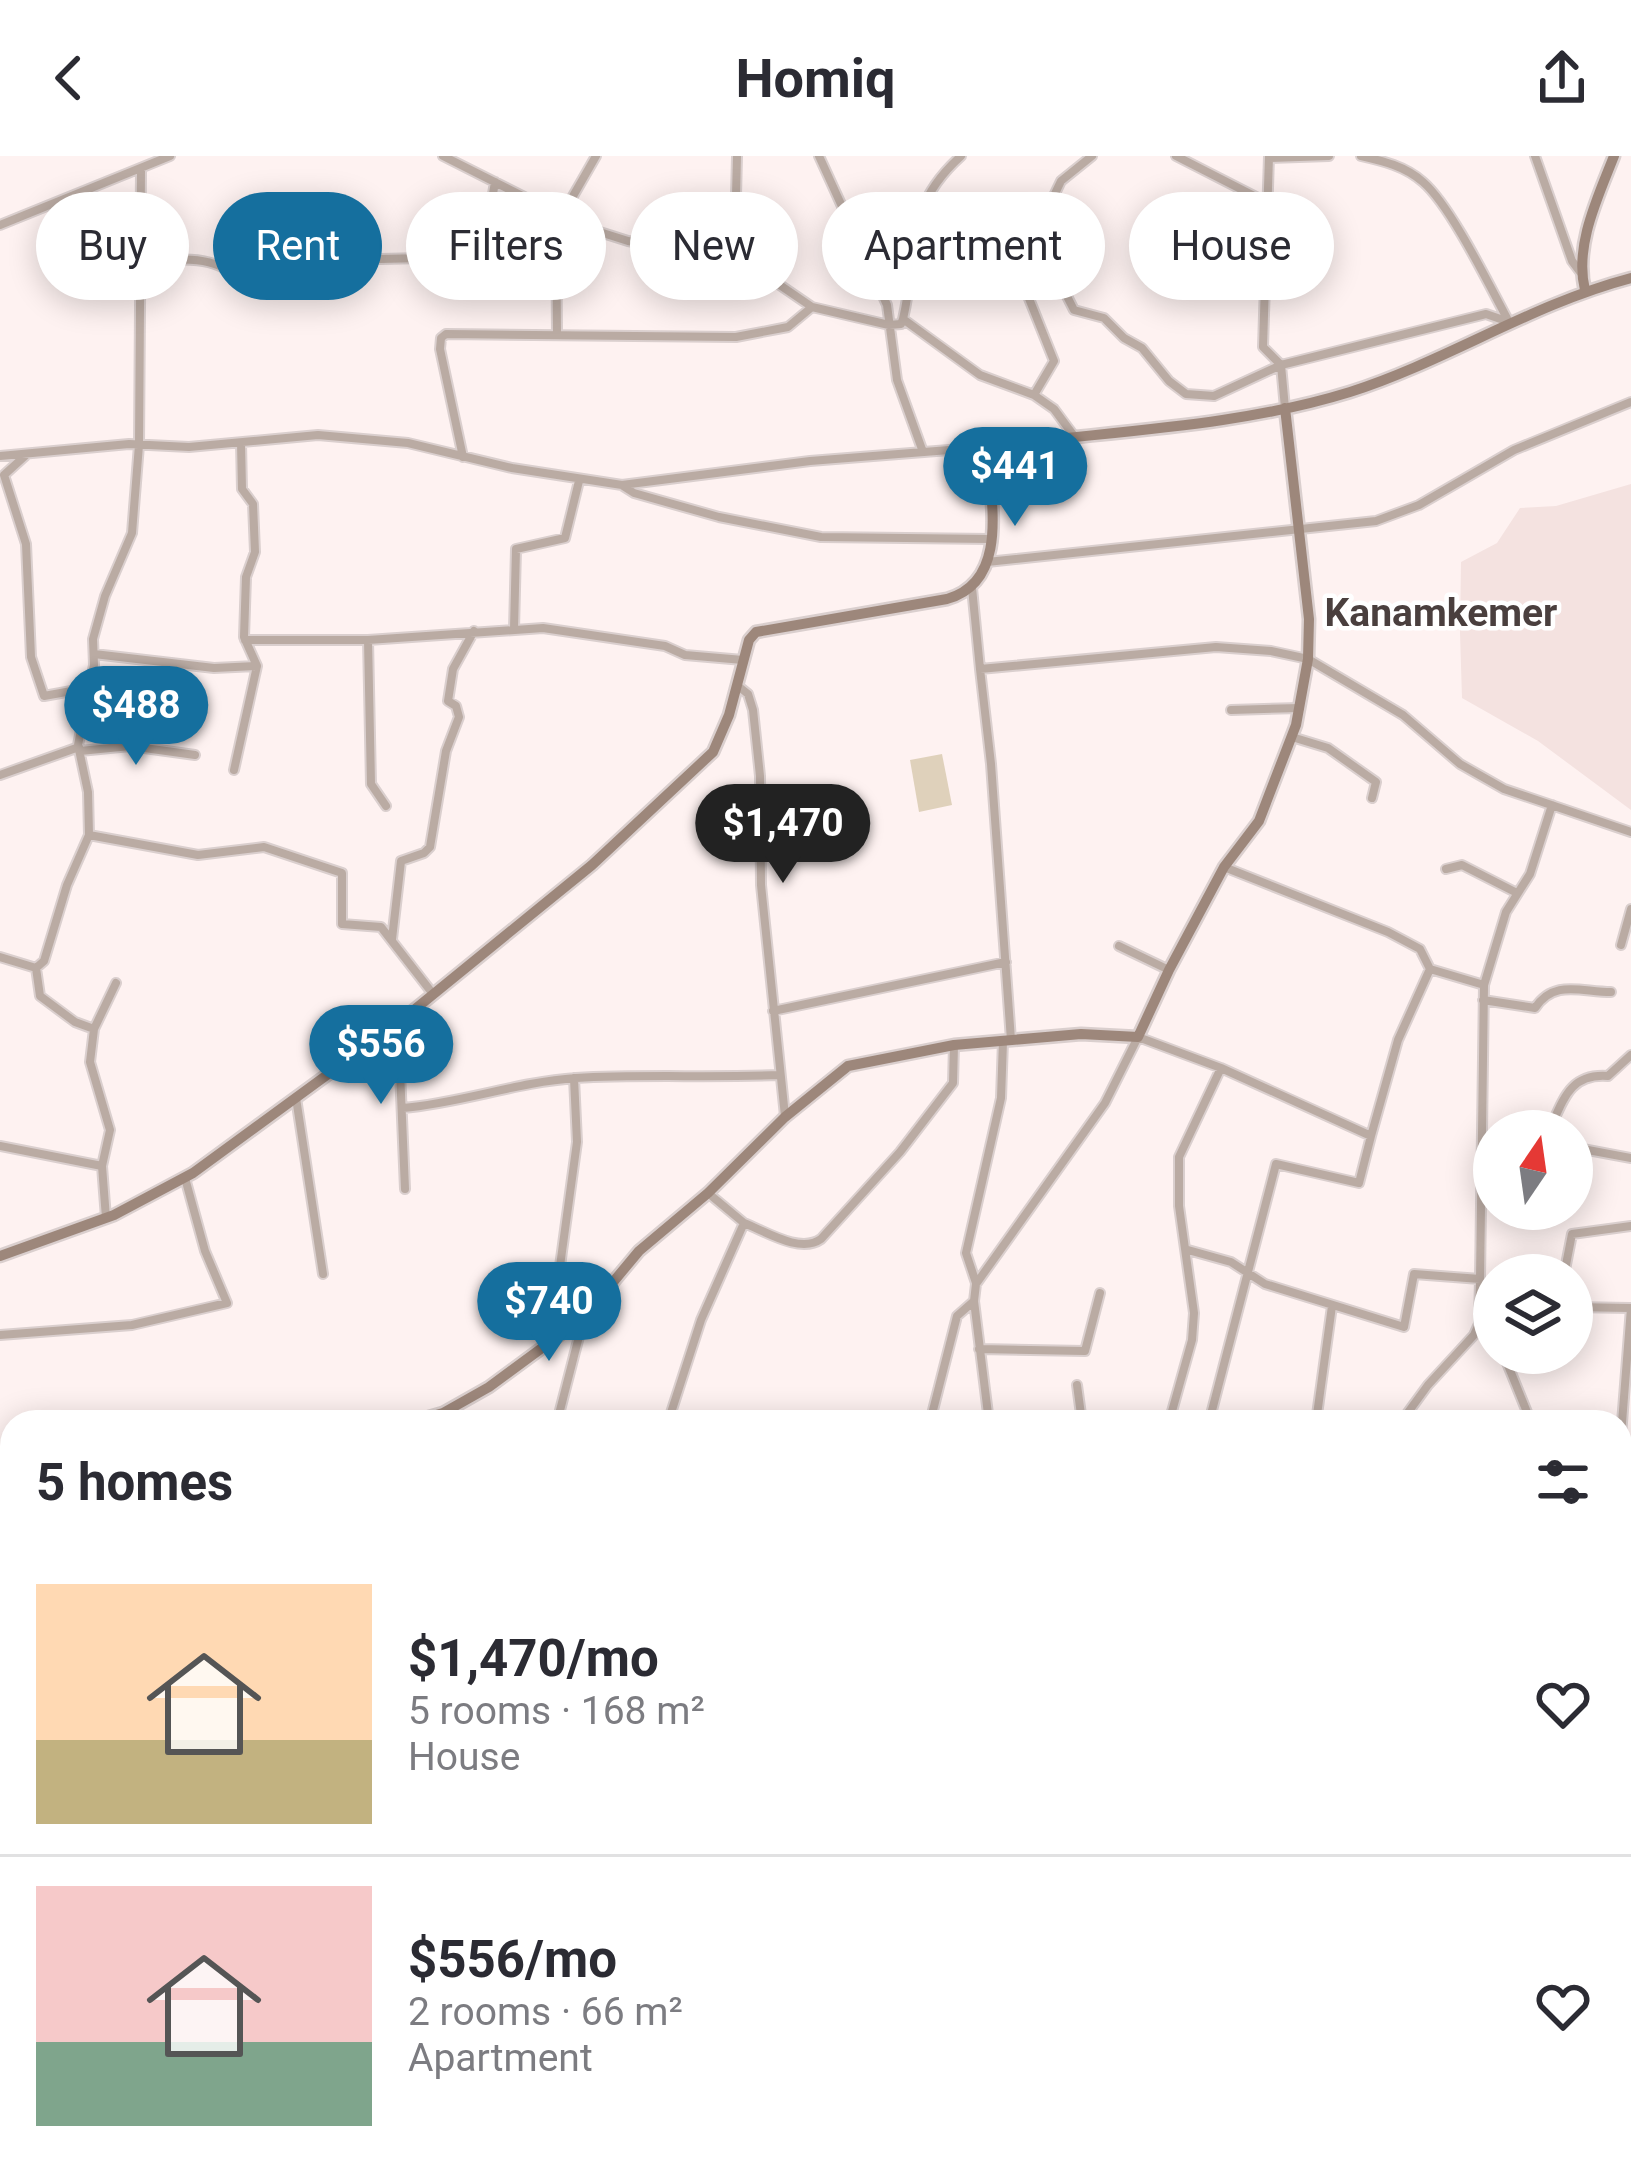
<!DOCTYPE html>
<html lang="en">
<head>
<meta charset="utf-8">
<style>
	:root { --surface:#fff; --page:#f2f2f3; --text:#2b2b33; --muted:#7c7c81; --line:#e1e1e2; --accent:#156f9e }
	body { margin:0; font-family:Roboto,sans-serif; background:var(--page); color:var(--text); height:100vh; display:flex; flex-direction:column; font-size:45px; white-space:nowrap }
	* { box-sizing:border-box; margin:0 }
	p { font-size:39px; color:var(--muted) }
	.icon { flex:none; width:66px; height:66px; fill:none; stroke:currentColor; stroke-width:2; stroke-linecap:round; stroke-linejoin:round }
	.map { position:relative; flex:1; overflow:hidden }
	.sheet { position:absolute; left:0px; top:1254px; width:1632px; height:768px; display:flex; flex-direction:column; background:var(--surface); border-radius:36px 36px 0 0; box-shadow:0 6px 30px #0003 }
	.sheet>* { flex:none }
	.hud { position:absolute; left:36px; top:36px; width:1560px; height:108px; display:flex; gap:24px }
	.needle { width:78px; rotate:13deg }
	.fabs { position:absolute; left:1473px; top:954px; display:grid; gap:24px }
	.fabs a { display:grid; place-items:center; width:120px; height:120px; border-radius:50%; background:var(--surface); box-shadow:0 6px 30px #0003; font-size:60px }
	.price { position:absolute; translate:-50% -102px; padding:0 27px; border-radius:42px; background:var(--accent); color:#fff; font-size:39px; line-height:78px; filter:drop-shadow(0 3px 6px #0008) }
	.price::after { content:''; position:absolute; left:50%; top:72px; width:36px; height:27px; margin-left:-18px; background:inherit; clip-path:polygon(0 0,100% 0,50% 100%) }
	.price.current { background:#222; color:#fff }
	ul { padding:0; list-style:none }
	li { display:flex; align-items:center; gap:36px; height:300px; padding:0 36px }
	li+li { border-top:3px solid var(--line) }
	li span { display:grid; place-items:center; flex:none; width:336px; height:240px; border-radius:0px; color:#555 }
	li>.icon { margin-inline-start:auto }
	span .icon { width:144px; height:144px; fill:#fffc; stroke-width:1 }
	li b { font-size:51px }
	h2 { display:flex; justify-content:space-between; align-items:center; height:144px; padding:0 36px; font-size:51px }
	.chip { padding:0 42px; border-radius:54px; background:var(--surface); box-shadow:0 6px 30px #0003; font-size:42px; line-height:108px }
	.chip.current { background:var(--accent); color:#fff }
	header { display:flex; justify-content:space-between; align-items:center; height:156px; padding:0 36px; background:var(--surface); font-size:54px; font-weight:700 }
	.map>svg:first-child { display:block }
	.built { fill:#f4e2e0 }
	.garden { fill:#dfd1bb }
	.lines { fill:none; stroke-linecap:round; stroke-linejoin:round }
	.street-casing { stroke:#dacfce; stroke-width:12 }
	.secondary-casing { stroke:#dacfce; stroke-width:15 }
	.street { stroke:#baaba3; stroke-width:8 }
	.secondary { stroke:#9d877b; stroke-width:10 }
	.labels { text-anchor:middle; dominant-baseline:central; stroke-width:9; stroke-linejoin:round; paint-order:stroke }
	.quarter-label { font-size:39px; font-weight:bold; fill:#4a3f3e; stroke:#fff }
</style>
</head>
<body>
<header><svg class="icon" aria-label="back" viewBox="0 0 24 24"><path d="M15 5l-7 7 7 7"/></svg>Homiq<svg class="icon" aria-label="share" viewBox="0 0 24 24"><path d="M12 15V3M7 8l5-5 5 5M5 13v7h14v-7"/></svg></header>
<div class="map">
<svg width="1631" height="2022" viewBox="0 0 1631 2022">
	<rect width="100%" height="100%" fill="#fef2f1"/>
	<path class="built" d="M 1631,328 L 1631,654 L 1538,585 L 1462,542 L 1460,477 L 1461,406 L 1497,387 L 1520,352 L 1556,350 Z"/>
	<path class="garden" d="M 942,598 L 952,649 L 919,656 L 910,604 Z"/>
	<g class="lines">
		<g class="street-casing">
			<path id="street" d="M 443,0 L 584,71 L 628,85 L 737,104 L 755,112 L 812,151 L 889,169 L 901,168 L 903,163 C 919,95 902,53 961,0
				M 819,0 L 887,149 L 897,224 L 923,296
				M 1176,0 L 1268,47
				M 1535,0 L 1572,105 L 1581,117
				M 1269,2 L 1329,0
				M 556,59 L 557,178
				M 561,61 L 596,0
				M 0,69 L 170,0
				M 1035,77 L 1074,154 L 1104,162 L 1124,182 L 1142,192 L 1169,225 L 1186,238 L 1214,240 L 1281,209 L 1263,191 L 1269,0
				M 721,100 L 736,40 L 737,0
				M 142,104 C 173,104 219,97 239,125 L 291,105 L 424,102 L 475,68 L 488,67 L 495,26
				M 903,163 L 980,219 L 1034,239
				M 1285,252 L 1281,209 L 1486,158 L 1509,166 C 1490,131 1451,50 1423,26 C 1405,10 1383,5 1361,0
				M 1074,280 L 1054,253 L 1034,239 L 1054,205 L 1018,115 L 1061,25 L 1092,0
				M 26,299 L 4,319 L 26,388 L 31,501 L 44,540 L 88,532
				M 0,300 L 129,288 L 189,291 L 318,279 L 408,287 L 512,312 L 622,329 L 810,305 L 987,291
				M 463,301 L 440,193 L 441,182 L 446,178 L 736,181 L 788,171 L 812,151
				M 623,330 L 634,337 L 719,361 L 821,381 L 991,383
				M 987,406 L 1376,365 L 1419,349 L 1514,294 L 1631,246
				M 972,432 L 980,513 L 1216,491 L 1271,495 L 1308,503 L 1403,559 L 1460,608 L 1504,633 L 1631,676
				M 514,473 L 516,393 L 565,382 L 579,325
				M 245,484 L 368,484 L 543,472 L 665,490 L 685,499 L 743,504
				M 368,484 L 371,628 L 386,650
				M 94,498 L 214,512 L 257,510
				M 980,513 L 991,608 L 1011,884
				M 738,530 L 748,538 L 753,554 L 760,620 L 761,729 L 785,960
				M 1231,554 L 1300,552
				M 1292,581 L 1328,592 L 1376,626 L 1372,642
				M 80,595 L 130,590 L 195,599
				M 234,614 L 257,510 L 244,481 L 246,421 L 255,396 L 253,348 L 242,333 L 241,287
				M 0,619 L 79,591
				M 89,679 L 198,699 L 264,691 L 342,717 L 342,768 L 381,771 L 433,838
				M 1224,711 L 1388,776 L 1420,793 L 1430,813 L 1484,829 L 1480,1123 L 1494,1173
				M 1446,713 L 1462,709 L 1517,737
				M 392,783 L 401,705 L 424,697 L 430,691 L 446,595 L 459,561 L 456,550 L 448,545 L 453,513 L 474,475
				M 1621,789 L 1631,753
				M 1119,790 L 1169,814
				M 0,801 L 36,812 L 44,805 L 67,729 L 89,679 L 88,636 L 78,589 L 94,509 L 93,483 L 105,440 L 132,377 L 139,289 L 141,14
				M 36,812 L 40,840 L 75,866 L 94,873 L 116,827
				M 1484,829 L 1506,756 L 1530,718 L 1552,649
				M 1483,844 L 1535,852 C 1554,823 1581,836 1611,836
				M 773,855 L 1006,806
				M 398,868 L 405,1033
				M 94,873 L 90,906 L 110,974 L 102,1010
				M 296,942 L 323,1118
				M 403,952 C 461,947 517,926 576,922 C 643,918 712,922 779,919
				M 1549,975 C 1563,945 1569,917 1608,920 L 1631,899
				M 0,990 L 102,1010 L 106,1062
				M 1572,991 L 1631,1002
				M 744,1067 C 765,1075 800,1098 821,1083 L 900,996 L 953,927 L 954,889
				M 1188,1094 L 1231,1106 L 1265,1128 L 1404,1171 L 1414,1118 L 1480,1123 L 1479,1168 L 1474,1179 L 1428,1229 L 1401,1266
				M 1564,1119 L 1572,1078 L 1631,1070
				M 976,1127 L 966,1097 L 1001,942 L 1003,885
				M 1572,1151 L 1630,1152
				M 0,1179 L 132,1169 L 227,1147 L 205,1095 L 185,1022
				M 979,1193 L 1085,1195 L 1100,1137
				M 1503,1197 L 1531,1266
				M 1077,1229 L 1082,1266
				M 557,1266 L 584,1161 L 560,1110 L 577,986 L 574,922
				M 668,1266 L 701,1164 L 744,1067 L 708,1037
				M 930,1266 L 957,1160 L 974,1145
				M 989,1266 L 974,1145 L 976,1128 L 1105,947 L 1138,881 L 1221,912 L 1371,980 L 1398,884 L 1430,813
				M 1169,1266 L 1192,1184 L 1194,1157 L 1179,1050 L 1179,1001 L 1221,912
				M 1209,1266 L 1276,1008 L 1359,1027 L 1371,980
				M 1316,1266 L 1332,1150
				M 1620,1292 L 1631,1152
				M 0,1486 L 12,1497
				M 1620,1532 L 1631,1556
				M 0,1618 L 12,1665
				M 1620,1719 L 1631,1724
				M 1620,1791 L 1628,1788 L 1631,1775
				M 96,2010 L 101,2022
				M 1057,2010 L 1058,2022
				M 1221,2010 L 1269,2018
				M 1405,2010 L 1408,2022
				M 333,2014 L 487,2021
				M 639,2022 L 641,2010
				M 749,2022 L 751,2010
				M 1559,2022 L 1564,2010"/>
		</g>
		<g class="secondary-casing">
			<path id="secondary" d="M 1585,134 C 1574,90 1598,41 1614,0
				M 0,1100 L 114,1059 L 193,1017 L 398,867 L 592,709 L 713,596 L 729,559 L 749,484 L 756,476 L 947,443 C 1011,425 990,341 987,291 C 1107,275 1234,272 1350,236 C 1447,205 1532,148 1631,122
				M 412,1266 L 443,1257 L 489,1231 L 584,1161 L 639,1095 L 708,1037 L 785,961 L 848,910 L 954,889 L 1081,878 L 1138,881 L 1169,814 L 1224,711 L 1259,665 L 1296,569 L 1308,503 L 1309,463 L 1285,252
				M 0,1582 L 12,1574"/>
		</g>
		<use href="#street" class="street"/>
		<use href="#secondary" class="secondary"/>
	</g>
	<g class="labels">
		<g class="quarter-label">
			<text x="1441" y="457">Kanamkemer</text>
		</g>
	</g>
</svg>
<div class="fabs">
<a><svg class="needle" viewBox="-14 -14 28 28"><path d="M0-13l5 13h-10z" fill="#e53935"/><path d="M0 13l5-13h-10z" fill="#7c7c81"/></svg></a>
<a><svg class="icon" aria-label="layers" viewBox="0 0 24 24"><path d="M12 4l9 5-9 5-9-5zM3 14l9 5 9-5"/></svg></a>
</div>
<b class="price" style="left:1015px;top:373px">$441</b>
<b class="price" style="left:136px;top:612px">$488</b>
<b class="price current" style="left:783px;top:730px">$1,470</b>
<b class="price" style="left:381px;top:951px">$556</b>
<b class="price" style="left:549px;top:1208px">$740</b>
<div class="hud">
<a class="chip">Buy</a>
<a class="chip current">Rent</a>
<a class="chip">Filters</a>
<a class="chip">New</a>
<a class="chip">Apartment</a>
<a class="chip">House</a>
</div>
<section class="sheet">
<h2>5 homes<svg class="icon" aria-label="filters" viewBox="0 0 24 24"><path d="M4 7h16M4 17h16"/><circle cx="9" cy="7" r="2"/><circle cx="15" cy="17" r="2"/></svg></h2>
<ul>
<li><span style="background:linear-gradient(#ffd9b3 65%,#c2b280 0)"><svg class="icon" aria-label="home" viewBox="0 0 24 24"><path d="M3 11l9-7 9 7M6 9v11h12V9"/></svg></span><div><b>$1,470/mo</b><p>5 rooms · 168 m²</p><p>House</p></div><svg class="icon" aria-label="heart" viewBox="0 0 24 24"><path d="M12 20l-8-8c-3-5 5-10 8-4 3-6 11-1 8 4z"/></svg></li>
<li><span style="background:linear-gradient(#f6c9c9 65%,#7fa58c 0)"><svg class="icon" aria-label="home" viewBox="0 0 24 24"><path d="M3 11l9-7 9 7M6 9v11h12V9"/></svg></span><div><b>$556/mo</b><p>2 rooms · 66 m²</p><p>Apartment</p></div><svg class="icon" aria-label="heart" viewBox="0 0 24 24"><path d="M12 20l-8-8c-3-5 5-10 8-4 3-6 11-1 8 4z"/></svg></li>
</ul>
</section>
</div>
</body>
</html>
